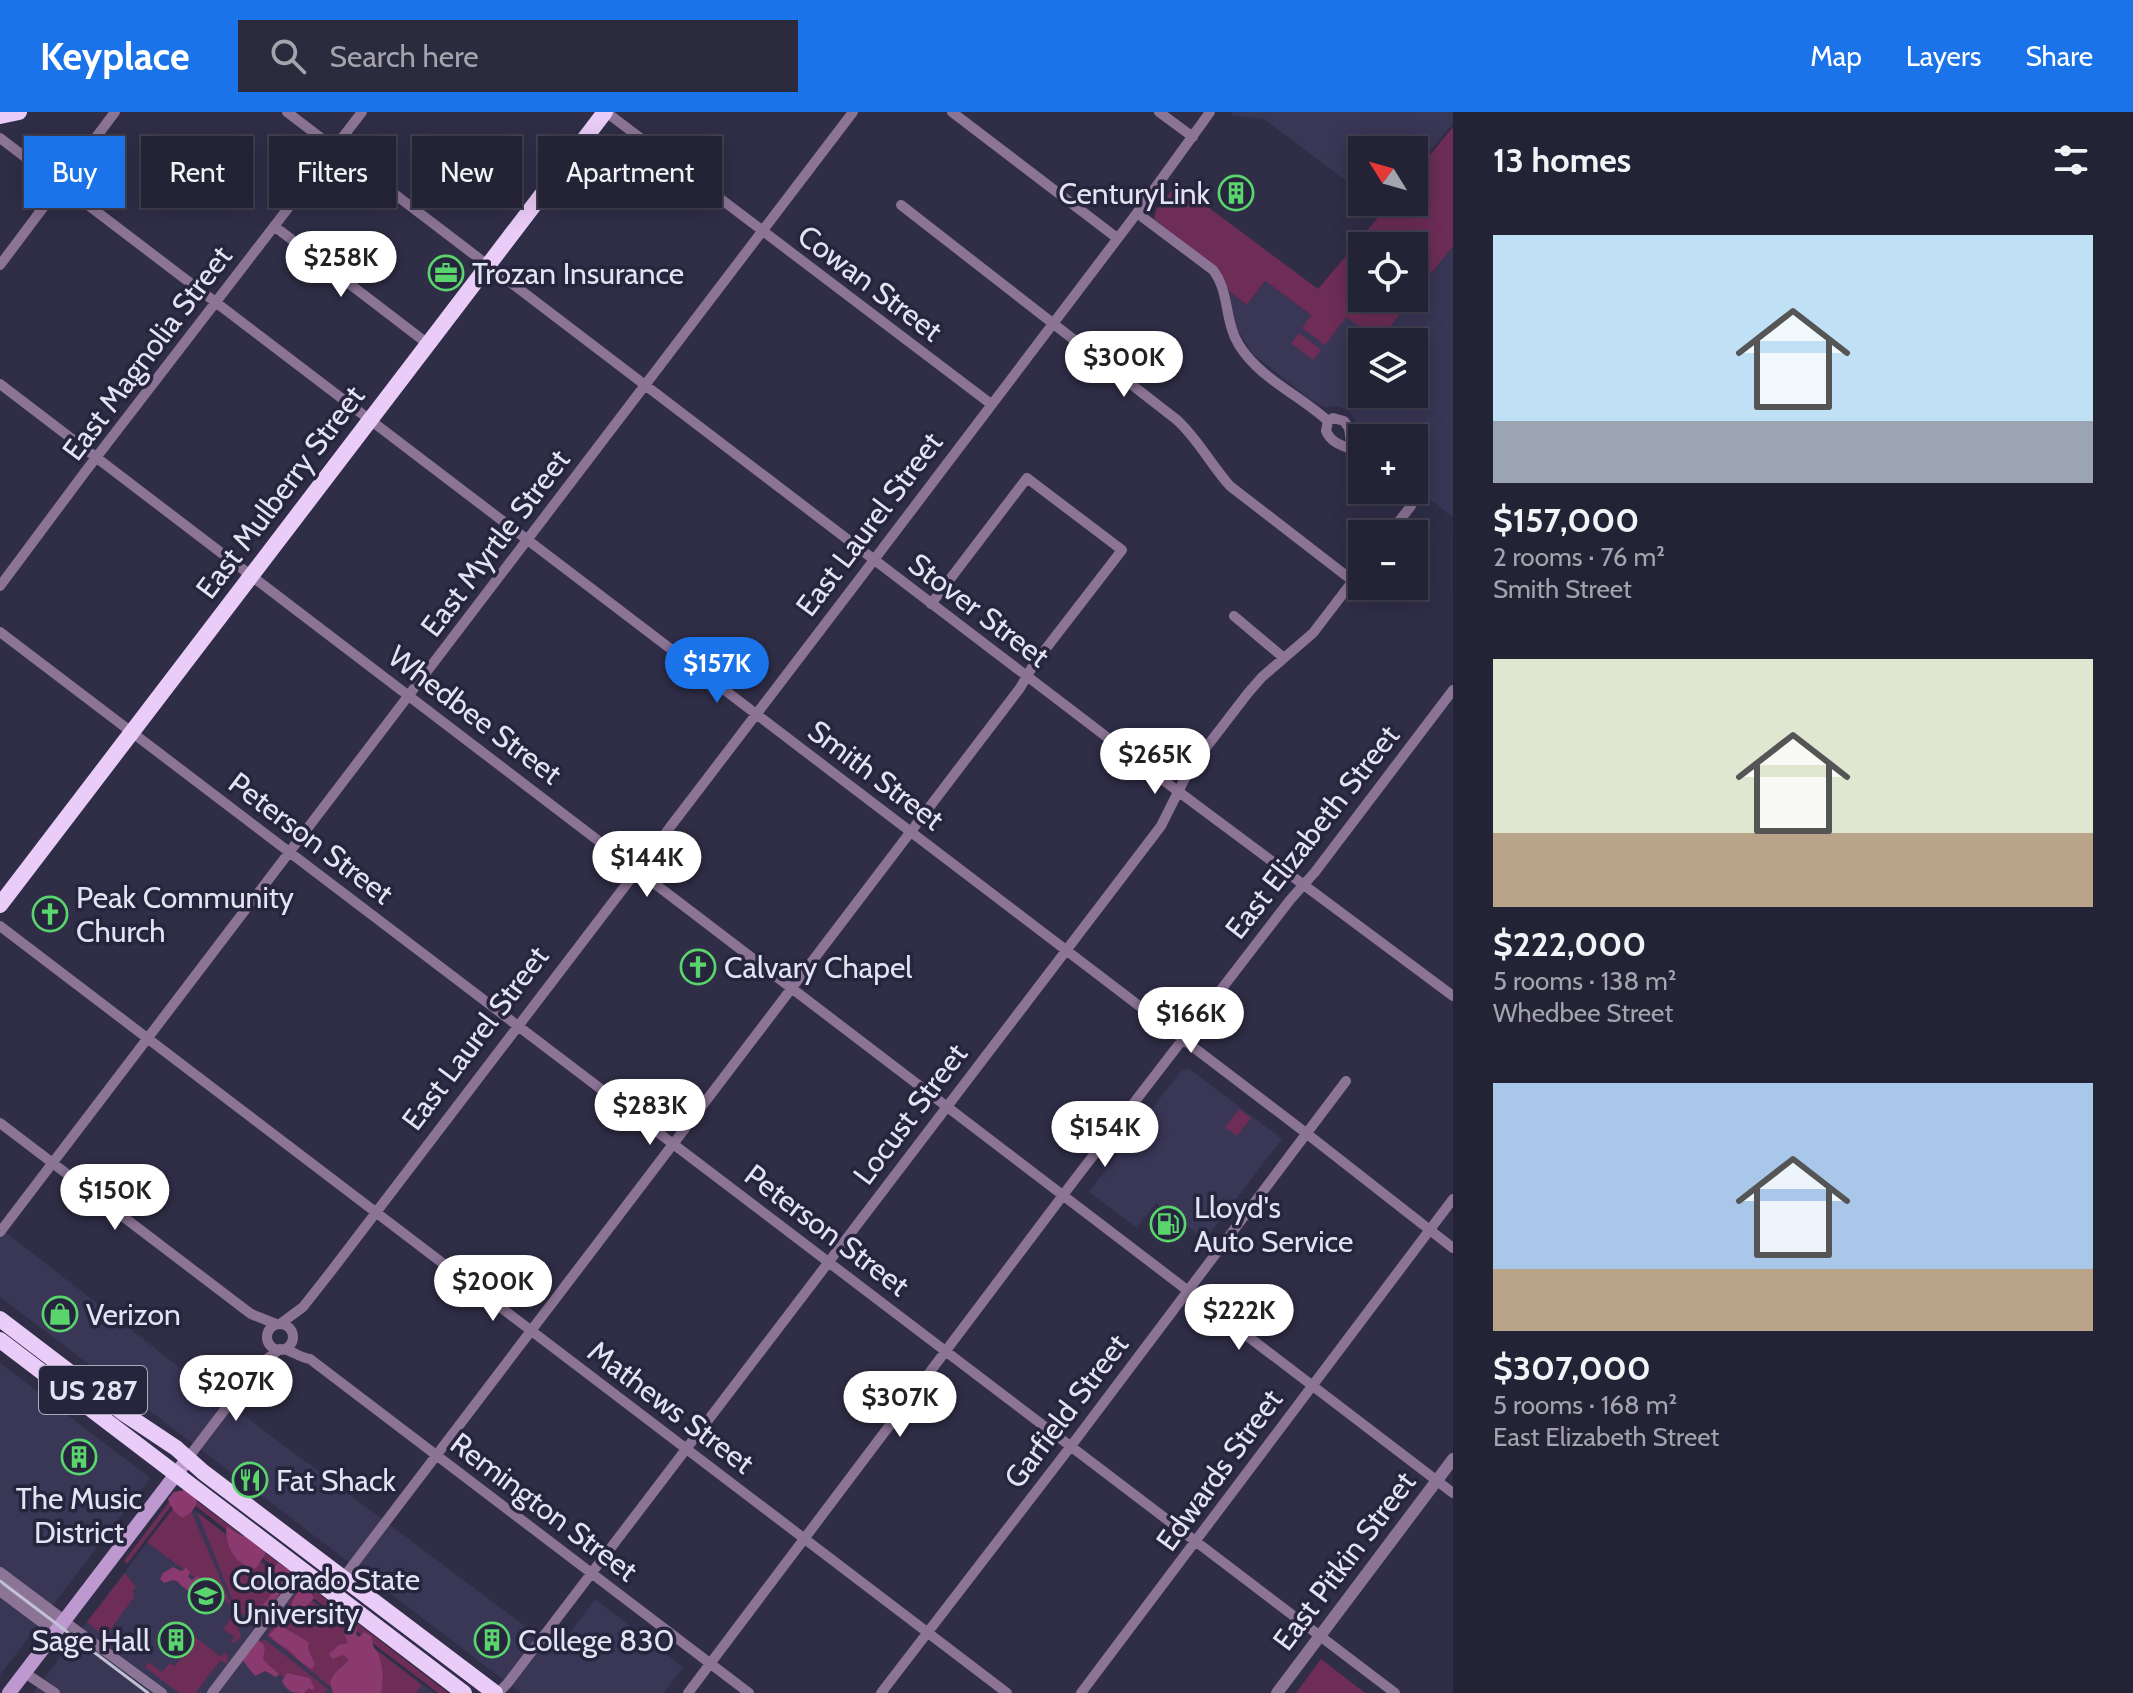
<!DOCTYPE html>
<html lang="en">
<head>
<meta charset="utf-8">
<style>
	:root { --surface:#242235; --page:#2c2a3d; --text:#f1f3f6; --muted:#a3a4ad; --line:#413f50; --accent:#1a73e8 }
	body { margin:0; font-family:Cabin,sans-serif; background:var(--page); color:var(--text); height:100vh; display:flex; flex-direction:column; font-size:30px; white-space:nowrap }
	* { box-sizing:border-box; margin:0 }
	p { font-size:26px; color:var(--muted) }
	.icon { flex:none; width:44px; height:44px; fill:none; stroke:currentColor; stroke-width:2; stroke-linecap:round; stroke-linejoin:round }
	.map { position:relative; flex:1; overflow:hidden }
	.drawer { display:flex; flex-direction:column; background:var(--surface); width:680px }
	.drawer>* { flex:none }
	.guide { position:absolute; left:24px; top:24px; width:760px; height:72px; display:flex; gap:16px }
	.needle { width:52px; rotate:307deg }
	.controls { position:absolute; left:1348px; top:24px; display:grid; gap:16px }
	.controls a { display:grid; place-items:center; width:80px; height:80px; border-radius:0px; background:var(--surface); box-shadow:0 4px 20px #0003,0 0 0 2px var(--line); font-size:40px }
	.price { position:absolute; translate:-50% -68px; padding:0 18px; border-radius:28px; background:#fff; color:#222; font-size:26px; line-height:52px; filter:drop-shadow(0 2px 4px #0008) }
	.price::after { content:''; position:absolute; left:50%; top:48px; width:24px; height:18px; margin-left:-12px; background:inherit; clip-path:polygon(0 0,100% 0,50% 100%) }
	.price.selected { background:var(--accent); color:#fff }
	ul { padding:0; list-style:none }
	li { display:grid; align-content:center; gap:16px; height:424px; padding:0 40px }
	li span { display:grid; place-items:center; height:248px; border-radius:0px; color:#555 }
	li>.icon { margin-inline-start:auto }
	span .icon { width:144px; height:144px; fill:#fffc; stroke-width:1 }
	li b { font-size:34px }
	h2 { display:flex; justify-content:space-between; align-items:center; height:96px; padding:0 40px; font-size:34px }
	.pill { padding:0 28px; border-radius:0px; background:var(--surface); box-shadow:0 4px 20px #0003,0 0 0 2px var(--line); font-size:28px; line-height:72px }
	.pill.selected { background:var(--accent); color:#fff }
	header { display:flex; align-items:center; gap:48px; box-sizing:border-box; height:112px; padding:0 40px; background:var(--accent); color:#fff }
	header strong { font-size:38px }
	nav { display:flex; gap:44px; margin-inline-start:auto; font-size:28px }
	.search { width:560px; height:72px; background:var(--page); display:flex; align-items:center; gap:20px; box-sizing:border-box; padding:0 28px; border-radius:0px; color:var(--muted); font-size:30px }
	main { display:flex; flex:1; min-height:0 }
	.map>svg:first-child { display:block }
	.built { fill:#393656; fill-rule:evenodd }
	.green { fill:#6d2d57 }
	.forest { fill:#8a3a6f }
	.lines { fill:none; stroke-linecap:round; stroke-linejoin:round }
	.minor { stroke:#8c7496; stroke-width:10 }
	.tertiary { stroke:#8c7496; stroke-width:12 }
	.secondary { stroke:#be99d0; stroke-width:14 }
	.trunk { stroke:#eaccf8; stroke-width:16 }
	.rail { stroke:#c1c1d3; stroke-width:3 }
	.labels { text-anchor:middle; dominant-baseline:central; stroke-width:7; stroke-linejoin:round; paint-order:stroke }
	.shield { fill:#26253d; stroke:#aaaabc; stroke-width:2 }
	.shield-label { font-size:28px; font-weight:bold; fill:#e3e3f3 }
	.poi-label { font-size:30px; fill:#e3e3f3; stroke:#26253d; text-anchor:start }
	.street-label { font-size:30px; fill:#e3e3f3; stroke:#26253d }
</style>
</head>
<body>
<header>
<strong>Keyplace</strong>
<div class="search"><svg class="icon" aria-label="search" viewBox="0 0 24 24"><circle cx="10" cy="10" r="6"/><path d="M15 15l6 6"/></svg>Search here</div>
<nav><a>Map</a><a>Layers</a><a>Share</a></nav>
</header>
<main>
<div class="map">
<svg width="1453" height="1581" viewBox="0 0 1453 1581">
	<rect width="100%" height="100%" fill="#302e47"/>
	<path class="built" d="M 1233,0 L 1453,0 L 1453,11 L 1414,59 L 1414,38 L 1362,38 L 1362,81 L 1264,7 L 1231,3 Z
		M 1453,134 L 1453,405 L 1414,375 L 1414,326 L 1362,326 L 1362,332 L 1354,306 L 1350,300 L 1338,294 L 1324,295 L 1307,285 L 1253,242 L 1236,215 L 1231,199 L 1230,180 L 1247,193 L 1265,169 L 1311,203 L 1325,195 L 1331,194 L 1375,224 L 1382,225 ZM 1362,230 L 1414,230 L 1414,282 L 1362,282 Z
		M 1188,956 L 1282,1027 L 1205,1128 L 1156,1091 L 1137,1116 L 1089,1080 L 1180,960 Z
		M 0,1116 L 170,1248 L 557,1538 L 595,1487 L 683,1555 L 664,1581 L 521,1581 L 0,1185 Z
		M 0,1251 L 150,1366 L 0,1563 Z
		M 180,1387 L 434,1581 L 33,1581 Z"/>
	<path class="green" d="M 1453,15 L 1453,134 L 1414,183 L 1414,134 L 1362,134 L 1362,186 L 1412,186 L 1382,225 L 1375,225 L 1346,205 L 1325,233 L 1302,216 L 1311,203 L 1265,169 L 1247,193 L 1230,180 L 1218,157 L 1154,107 L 1156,98 L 1177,72 L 1318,177 L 1391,90 L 1414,90 L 1414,62 Z
		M 1299,221 L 1321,238 L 1313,248 L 1291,231 Z
		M 1239,997 L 1251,1006 L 1237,1024 L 1225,1015 Z
		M 186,1381 L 292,1461 L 288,1466 L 183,1384 Z
		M 175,1382 L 178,1385 L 127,1452 L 124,1449 Z
		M 180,1388 L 190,1396 L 232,1494 L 147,1430 Z
		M 197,1400 L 285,1469 L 254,1511 L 236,1497 Z
		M 125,1461 L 136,1475 L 133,1478 L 134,1485 L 105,1525 L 87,1510 Z
		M 306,1472 L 448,1581 L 438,1581 L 300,1476 Z
		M 298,1478 L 422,1573 L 416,1581 L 370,1581 L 333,1577 L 267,1523 Z
		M 235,1501 L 241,1526 L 234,1531 L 231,1530 L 234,1525 L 223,1517 Z
		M 191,1522 L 221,1545 L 225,1540 L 228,1544 L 227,1552 L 220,1549 L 197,1579 L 198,1581 L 179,1581 L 145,1555 L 149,1550 L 162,1560 L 170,1551 L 175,1554 L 183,1543 L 178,1539 Z
		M 264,1527 L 328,1577 L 324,1581 L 305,1581 L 264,1551 C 260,1546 260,1533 264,1527 Z
		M 1321,1547 L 1365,1581 L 1296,1581 Z"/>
	<path class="forest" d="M 184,1378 C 205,1382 197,1399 182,1406 C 176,1402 170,1394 168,1387 L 174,1380 Z
		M 228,1415 L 239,1423 L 251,1425 L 266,1440 L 258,1454 L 254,1457 C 234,1451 227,1437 226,1417 Z
		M 278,1451 L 294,1461 L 263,1506 L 258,1510 L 253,1508 L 252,1503 L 269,1486 L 272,1480 L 267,1463 Z
		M 173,1455 L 181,1459 L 186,1456 L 190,1460 L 188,1465 L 192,1468 L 197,1464 L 206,1469 L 208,1486 L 203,1488 C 195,1483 182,1476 177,1469 L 173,1468 L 164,1471 L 160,1467 L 163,1461 Z
		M 307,1473 L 314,1486 L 308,1493 L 292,1498 L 290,1496 C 292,1488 299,1477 307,1473 Z
		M 349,1507 C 356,1511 358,1515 356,1523 L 359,1525 L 364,1520 C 375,1525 371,1526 374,1536 C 375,1538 377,1539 378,1541 C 383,1555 384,1567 381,1581 L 333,1581 L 330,1570 L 334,1562 L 349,1548 L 343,1543 L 333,1547 L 329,1542 L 339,1533 L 348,1531 L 344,1521 L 347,1508 Z
		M 279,1513 C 289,1519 300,1524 309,1531 L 308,1537 L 315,1552 L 312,1557 C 302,1552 298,1547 291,1540 C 283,1533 275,1531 269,1523 Z
		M 258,1528 C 268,1533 264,1539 263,1548 L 279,1562 L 276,1565 L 265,1559 L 255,1564 L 243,1549 L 243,1545 Z
		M 287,1561 L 310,1566 L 314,1576 L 312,1578 L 309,1576 L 304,1581 C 292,1581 288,1580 282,1569 Z"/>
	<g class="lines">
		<path class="minor" d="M 287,0 L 1171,674 L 1453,884
			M 606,0 L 991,292
			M 952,0 L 1117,126
			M 1159,0 L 1193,25
			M 0,26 L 1306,1021 L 1453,1136
			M 901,93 L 1177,308 C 1198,327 1211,353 1230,374 L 1353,469
			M 1137,101 L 1213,158 C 1230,180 1224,209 1239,233 C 1260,267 1300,283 1328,309
			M 274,114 L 428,232
			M 0,153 L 115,0
			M 0,272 L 1453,1381
			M 1352,338 L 1349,316 L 1344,309 L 1333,306 L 1328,309 L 1326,319 C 1332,332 1341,332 1352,338 C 1356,341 1359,345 1362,348
			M 1389,422 L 1411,394 L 1410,386 L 1401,378
			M 0,474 L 85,360 L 362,0
			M 1234,504 L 1284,546
			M 0,520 L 1395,1581
			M 0,814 L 1007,1581
			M 0,1011 L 251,1202 L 276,1212
			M 0,1120 L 853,0
			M 280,1212 L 303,1195 L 329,1162 L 864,461 L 1137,101 L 1210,0
			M267 1225a13 13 0 1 1 26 0a13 13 0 1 1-26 0Z
			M 284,1237 C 293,1239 300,1246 310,1247 L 749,1581
			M 188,1346 L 258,1254 L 280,1237
			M 343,1466 L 1020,576 L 1034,552 L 1122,438 L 1027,366 L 931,492
			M 64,1509 L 162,1581
			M 25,1561 L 55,1581
			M 212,1581 L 303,1461
			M 498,1581 L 507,1572 L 1161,714 L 1185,666 L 1198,646 L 1248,581 L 1262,565 L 1313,521 L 1362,457
			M 688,1581 L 1076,1066 L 1290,788 L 1315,760 L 1453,578
			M 881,1581 L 1071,1334 L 1346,969
			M 1081,1581 L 1453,1087"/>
		<path class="tertiary" d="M 0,1461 L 64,1509
			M 0,1478 L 56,1520
			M 1277,1581 L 1453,1347"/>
		<path class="secondary" d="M 9,1581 L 183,1353"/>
		<path class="trunk" d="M 0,4 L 19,0
			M 0,793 L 605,0
			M 0,1207 L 122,1300 L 176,1336 L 203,1360 L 495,1581
			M 0,1228 L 464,1581"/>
		<path class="rail" d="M 0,1469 L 148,1581"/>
	</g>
	<defs>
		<g id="building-ring" transform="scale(1.8)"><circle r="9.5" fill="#26253d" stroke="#5ad56e" stroke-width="1.5"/><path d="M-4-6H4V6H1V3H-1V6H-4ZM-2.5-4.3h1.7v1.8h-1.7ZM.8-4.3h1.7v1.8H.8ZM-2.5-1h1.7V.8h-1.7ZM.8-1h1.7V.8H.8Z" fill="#5ad56e"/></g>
		<g id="office-ring" transform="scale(1.8)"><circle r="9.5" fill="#26253d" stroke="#5ad56e" stroke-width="1.5"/><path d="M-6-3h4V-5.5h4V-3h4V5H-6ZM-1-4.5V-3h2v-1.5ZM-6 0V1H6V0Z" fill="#5ad56e"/></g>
		<g id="church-ring" transform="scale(1.8)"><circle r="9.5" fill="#26253d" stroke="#5ad56e" stroke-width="1.5"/><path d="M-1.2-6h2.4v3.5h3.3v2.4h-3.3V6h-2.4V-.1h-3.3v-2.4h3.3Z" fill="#5ad56e"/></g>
		<g id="fuel-ring" transform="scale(1.8)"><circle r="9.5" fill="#26253d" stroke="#5ad56e" stroke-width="1.5"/><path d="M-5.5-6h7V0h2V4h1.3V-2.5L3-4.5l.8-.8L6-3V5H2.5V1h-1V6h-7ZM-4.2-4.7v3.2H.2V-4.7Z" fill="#5ad56e"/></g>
		<g id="shop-ring" transform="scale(1.8)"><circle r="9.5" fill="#26253d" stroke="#5ad56e" stroke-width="1.5"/><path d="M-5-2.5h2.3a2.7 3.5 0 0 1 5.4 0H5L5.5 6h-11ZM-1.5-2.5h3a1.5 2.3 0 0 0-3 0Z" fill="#5ad56e"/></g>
		<g id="restaurant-ring" transform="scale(1.8)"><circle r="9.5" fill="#26253d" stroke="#5ad56e" stroke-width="1.5"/><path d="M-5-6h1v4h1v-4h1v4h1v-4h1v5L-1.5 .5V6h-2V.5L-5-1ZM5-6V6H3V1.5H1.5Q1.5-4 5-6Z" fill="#5ad56e"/></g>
		<g id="university-ring" transform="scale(1.8)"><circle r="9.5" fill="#26253d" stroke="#5ad56e" stroke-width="1.5"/><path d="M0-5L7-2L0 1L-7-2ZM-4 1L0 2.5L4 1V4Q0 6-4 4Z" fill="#5ad56e"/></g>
	</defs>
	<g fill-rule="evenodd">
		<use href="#building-ring" x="1236" y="81"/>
		<use href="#office-ring" x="446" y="161"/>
		<use href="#church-ring" x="50" y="802"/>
		<use href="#church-ring" x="698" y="855"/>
		<use href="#fuel-ring" x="1168" y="1112"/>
		<use href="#shop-ring" x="60" y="1202"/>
		<use href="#building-ring" x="79" y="1345"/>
		<use href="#restaurant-ring" x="250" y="1368"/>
		<use href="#university-ring" x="206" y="1484"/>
		<use href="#building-ring" x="176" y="1528"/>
		<use href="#building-ring" x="492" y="1528"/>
	</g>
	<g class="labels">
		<rect class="shield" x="39" y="1254" width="108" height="48" rx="6"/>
		<g class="shield-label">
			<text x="93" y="1278">US 287</text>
		</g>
		<g class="poi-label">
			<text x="1210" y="81" text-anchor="end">CenturyLink</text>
			<text x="472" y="161">Trozan Insurance</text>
			<text x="76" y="785">Peak Community<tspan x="76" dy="34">Church</tspan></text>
			<text x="724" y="855">Calvary Chapel</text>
			<text x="1194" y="1095">Lloyd's<tspan x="1194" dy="34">Auto Service</tspan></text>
			<text x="86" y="1202">Verizon</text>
			<text x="276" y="1368">Fat Shack</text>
			<text x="79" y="1386" text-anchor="middle">The Music<tspan x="79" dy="34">District</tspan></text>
			<text x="232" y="1467">Colorado State<tspan x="232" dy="34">University</tspan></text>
			<text x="150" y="1528" text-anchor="end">Sage Hall</text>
			<text x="518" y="1528">College 830</text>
		</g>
		<g class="street-label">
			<text transform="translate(870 171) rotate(37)">Cowan Street</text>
			<text transform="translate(147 241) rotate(-53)">East Magnolia Street</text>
			<text transform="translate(280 380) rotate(-53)">East Mulberry Street</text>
			<text transform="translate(869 412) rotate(-53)">East Laurel Street</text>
			<text transform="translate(495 431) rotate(-53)">East Myrtle Street</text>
			<text transform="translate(979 498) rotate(37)">Stover Street</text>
			<text transform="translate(475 603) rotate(37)">Whedbee Street</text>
			<text transform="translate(876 663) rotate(37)">Smith Street</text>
			<text transform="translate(1312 720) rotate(-52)">East Elizabeth Street</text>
			<text transform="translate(311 726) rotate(37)">Peterson Street</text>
			<text transform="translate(475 926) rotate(-53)">East Laurel Street</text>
			<text transform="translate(910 1002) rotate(-53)">Locust Street</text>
			<text transform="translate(827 1118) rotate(37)">Peterson Street</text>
			<text transform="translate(671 1295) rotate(37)">Mathews Street</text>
			<text transform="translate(1066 1299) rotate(-53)">Garfield Street</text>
			<text transform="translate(1219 1358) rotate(-54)">Edwards Street</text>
			<text transform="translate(544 1395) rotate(37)">Remington Street</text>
			<text transform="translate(1344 1449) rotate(-53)">East Pitkin Street</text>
		</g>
	</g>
</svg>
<div class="controls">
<a><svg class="needle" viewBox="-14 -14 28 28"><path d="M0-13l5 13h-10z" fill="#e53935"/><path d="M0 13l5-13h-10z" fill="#a3a4ad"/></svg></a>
<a><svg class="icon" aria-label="locate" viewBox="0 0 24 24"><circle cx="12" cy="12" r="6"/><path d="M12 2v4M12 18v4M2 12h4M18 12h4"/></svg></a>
<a><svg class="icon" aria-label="layers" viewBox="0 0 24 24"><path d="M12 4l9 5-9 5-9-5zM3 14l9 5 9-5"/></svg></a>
<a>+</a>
<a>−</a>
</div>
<b class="price" style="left:341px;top:187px">$258K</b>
<b class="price" style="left:1124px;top:287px">$300K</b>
<b class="price selected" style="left:717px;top:593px">$157K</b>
<b class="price" style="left:1155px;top:684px">$265K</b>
<b class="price" style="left:647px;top:787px">$144K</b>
<b class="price" style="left:1191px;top:943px">$166K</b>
<b class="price" style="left:650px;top:1035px">$283K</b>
<b class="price" style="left:1105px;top:1057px">$154K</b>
<b class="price" style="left:115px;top:1120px">$150K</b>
<b class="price" style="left:493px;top:1211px">$200K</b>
<b class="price" style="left:1239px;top:1240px">$222K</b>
<b class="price" style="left:236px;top:1311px">$207K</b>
<b class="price" style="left:900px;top:1327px">$307K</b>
<div class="guide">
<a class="pill selected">Buy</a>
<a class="pill">Rent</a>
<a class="pill">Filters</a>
<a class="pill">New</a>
<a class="pill">Apartment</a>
</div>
</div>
<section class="drawer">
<h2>13 homes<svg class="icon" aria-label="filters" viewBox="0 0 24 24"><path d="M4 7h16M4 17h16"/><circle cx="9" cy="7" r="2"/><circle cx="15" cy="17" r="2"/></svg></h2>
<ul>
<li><span style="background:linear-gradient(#bfe0f5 75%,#9aa5b1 0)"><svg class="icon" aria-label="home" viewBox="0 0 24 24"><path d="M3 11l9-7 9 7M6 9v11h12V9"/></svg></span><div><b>$157,000</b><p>2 rooms · 76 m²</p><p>Smith Street</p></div></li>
<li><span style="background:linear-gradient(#dfe7d0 70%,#b9a48a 0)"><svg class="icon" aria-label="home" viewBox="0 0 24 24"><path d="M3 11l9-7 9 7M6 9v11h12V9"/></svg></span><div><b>$222,000</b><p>5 rooms · 138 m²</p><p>Whedbee Street</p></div></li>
<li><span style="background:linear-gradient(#a9c7e8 75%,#b9a48a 0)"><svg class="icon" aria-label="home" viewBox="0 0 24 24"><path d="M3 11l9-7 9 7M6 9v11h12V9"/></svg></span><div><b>$307,000</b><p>5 rooms · 168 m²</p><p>East Elizabeth Street</p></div></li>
</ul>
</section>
</main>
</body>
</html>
